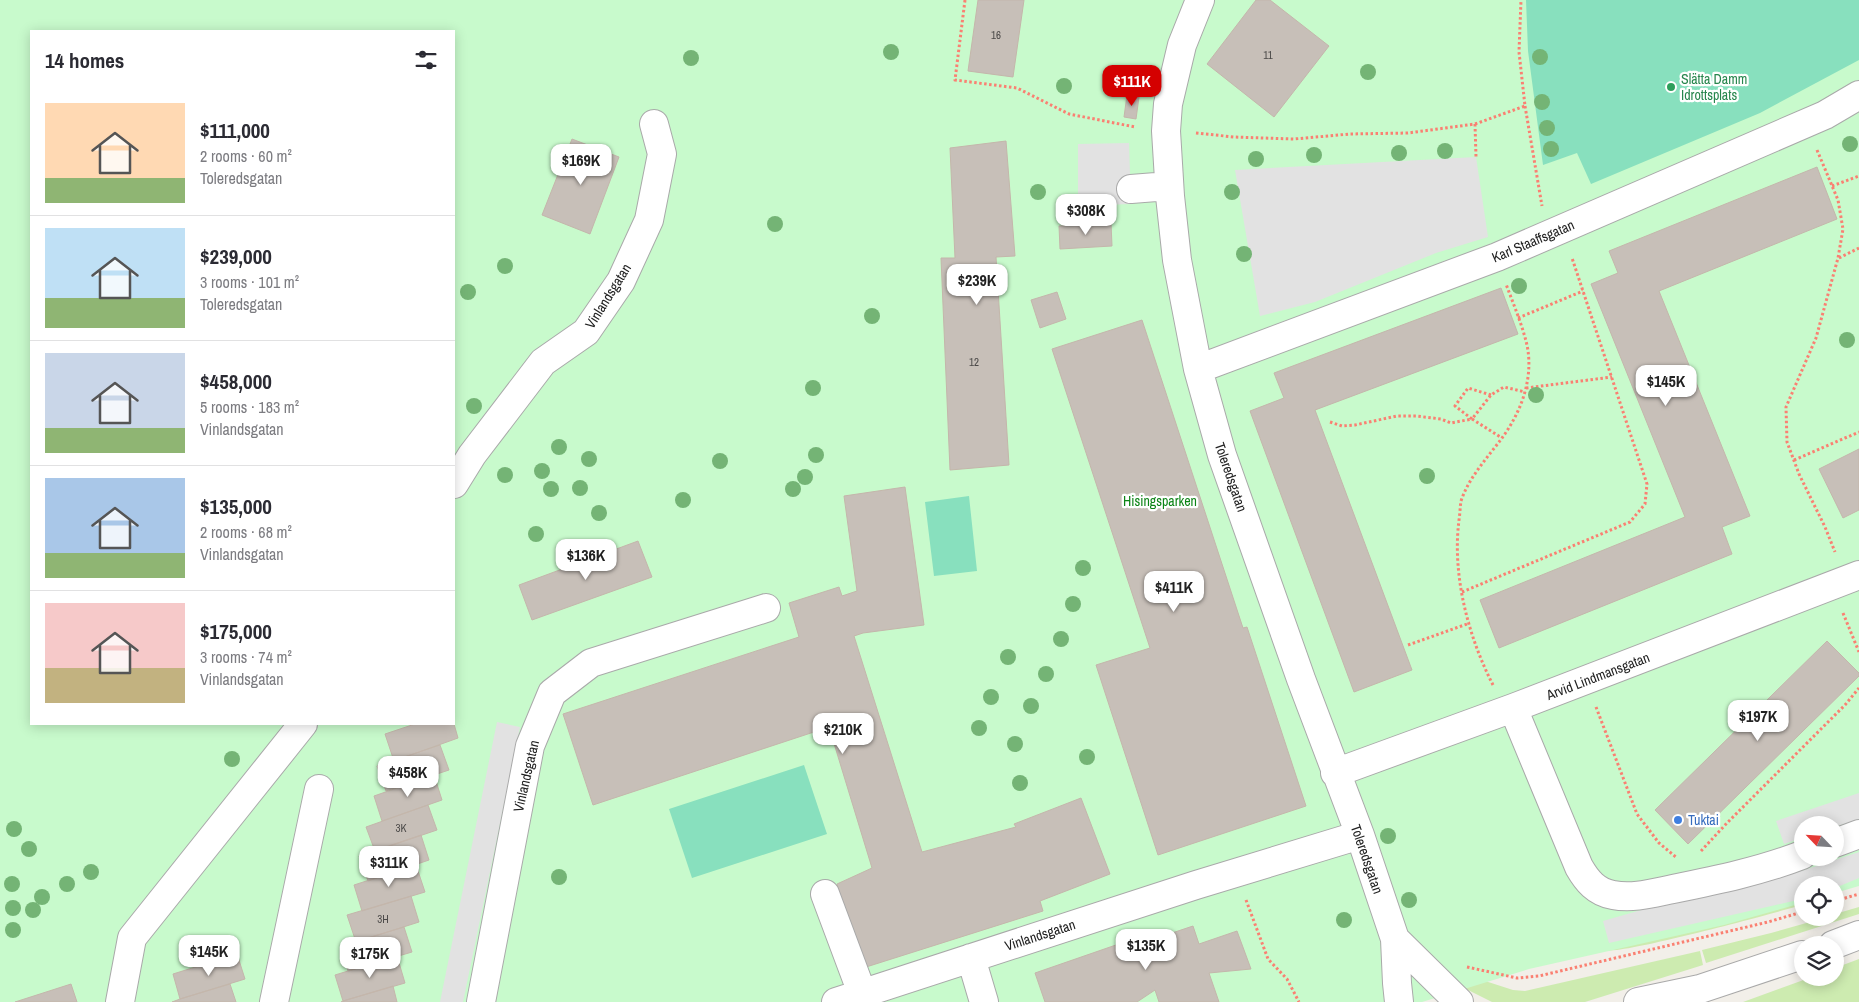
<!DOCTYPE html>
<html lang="en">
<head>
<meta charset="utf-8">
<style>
	:root { --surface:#fff; --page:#f7f7f7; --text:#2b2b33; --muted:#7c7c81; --line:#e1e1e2; --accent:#d40000 }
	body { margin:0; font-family:"Archivo Narrow",sans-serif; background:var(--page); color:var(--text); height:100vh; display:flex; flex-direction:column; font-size:19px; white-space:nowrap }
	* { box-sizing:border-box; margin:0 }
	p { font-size:16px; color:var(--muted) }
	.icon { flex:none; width:28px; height:28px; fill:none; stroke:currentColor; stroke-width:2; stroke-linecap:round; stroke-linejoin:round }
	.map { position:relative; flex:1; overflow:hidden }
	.sheet { position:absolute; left:30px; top:30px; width:425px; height:695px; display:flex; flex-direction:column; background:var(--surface); border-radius:0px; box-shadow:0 2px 12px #0003 }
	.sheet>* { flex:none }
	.needle { width:32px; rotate:295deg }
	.controls { position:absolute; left:1794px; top:816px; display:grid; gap:10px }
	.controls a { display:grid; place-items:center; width:50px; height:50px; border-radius:50%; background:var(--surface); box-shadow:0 2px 12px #0003; font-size:25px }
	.price { position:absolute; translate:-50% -42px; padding:0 11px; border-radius:10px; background:#fff; color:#222; font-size:16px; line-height:32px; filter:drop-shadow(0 1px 2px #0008) }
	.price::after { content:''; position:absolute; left:50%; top:30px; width:15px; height:11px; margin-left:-8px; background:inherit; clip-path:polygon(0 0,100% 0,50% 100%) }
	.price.selected { background:var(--accent); color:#fff }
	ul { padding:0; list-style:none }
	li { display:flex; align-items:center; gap:15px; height:125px; padding:0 15px }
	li+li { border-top:1px solid var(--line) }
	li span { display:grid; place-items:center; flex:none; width:140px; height:100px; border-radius:0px; color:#555 }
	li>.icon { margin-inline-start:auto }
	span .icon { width:60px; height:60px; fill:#fffc; stroke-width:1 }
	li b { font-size:21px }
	h2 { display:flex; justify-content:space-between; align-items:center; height:60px; padding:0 15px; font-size:21px }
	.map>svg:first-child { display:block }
	.grass { fill:#cdebb0 }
	.park { fill:#c8facc; fill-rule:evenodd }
	.pitch { fill:#88e0be }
	.parking { fill:#e2e2e2 }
	.building { fill:#c7bfb8; stroke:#c4b6ab }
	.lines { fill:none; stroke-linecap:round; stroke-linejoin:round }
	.minor-casing { stroke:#a9a9a9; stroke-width:30 }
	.path { stroke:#fa8072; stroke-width:3; stroke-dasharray:2.5 2.5; stroke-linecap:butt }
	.minor { stroke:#fff; stroke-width:28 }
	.tree { fill:#74b475 }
	.leisure-dot { fill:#2e9e5b; stroke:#fff; stroke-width:2 }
	.shop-dot { fill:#3f7fe0; stroke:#fff; stroke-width:2 }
	.labels { text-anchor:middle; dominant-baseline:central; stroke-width:4.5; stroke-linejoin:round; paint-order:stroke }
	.number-label { font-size:11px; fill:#4b4948 }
	.leisure-label { font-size:14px; fill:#27864d; stroke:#fff; text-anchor:start }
	.street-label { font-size:14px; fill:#222; stroke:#fff }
	.park-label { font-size:14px; fill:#0c8416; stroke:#fff }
	.shop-label { font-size:14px; fill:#366cbe; stroke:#fff; text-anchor:start }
</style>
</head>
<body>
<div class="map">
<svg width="1859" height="1002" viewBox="0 0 1859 1002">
	<rect width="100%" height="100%" fill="#f2efe9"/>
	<path class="grass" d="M 1802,898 L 1802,905 C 1778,912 1617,956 1604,950 Z
		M 1859,907 L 1859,914 L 1706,963 L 1702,950 L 1771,933 L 1824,918 L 1835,918 L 1835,914 Z
		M 1700,951 L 1703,965 L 1585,1002 L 1492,1002 L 1468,990 L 1459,984 L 1482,980 L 1513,990 L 1525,991 Z
		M 1859,959 L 1859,1002 L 1743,1002 L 1809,978 L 1835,978 L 1835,968 Z"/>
	<path class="park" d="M 0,0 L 1859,0 L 1859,886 L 1835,893 L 1835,885 L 1802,885 L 1802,903 L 1724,925 L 1529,969 L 1422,1002 L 0,1002 ZM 31,31 L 454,31 L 454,724 L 31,724 ZM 1802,825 L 1835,825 L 1835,858 L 1802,858 Z"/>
	<path class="pitch" d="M 1526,0 L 1859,0 L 1859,60 L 1760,113 L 1591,184 L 1577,153 L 1543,165 L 1528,51 Z
		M 969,496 L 977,571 L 934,576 L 925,502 Z
		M 804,765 L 827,834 L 692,878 L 669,809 Z"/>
	<path class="parking" d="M 1129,143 L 1131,204 L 1078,206 L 1078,144 Z
		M 1476,157 L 1488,237 L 1436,253 L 1315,302 L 1260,316 L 1235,170 Z
		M 497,722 L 520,727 L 463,1002 L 440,1002 Z
		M 1859,793 L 1859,819 L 1835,827 L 1835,825 L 1802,825 L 1802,838 L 1784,844 L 1776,821 Z
		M 1859,852 L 1859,878 L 1835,888 L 1835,885 L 1802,885 L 1802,899 L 1609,943 L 1603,921 L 1655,906 L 1795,873 Z"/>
	<path class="building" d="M 978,0 L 1024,0 L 1013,77 L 968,71 Z
		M 1256,0 L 1270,0 L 1329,46 L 1274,117 L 1207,64 Z
		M 1127,95 L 1139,97 L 1136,119 L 1124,117 Z
		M 572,139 L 619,157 L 590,234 L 542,215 Z
		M 1006,141 L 1015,256 L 996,257 L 1009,465 L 950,470 L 941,258 L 955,258 L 950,148 Z
		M 1817,167 L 1837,219 L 1659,291 L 1750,516 L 1722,527 L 1732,554 L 1499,648 L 1480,600 L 1685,517 L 1591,284 L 1618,273 L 1609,251 Z
		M 1111,223 L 1112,246 L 1060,249 L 1059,226 Z
		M 1501,288 L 1518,334 L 1315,410 L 1412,670 L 1354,692 L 1250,411 L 1284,398 L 1274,373 Z
		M 1057,292 L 1066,319 L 1040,328 L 1031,300 Z
		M 1142,320 L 1243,628 L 1247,627 L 1306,806 L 1158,855 L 1096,665 L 1150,648 L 1052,349 Z
		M 1859,449 L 1859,510 L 1843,518 L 1819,469 Z
		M 905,487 L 924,625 L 863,633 L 854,636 L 922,852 L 1016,827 L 1014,824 L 1081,798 L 1110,874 L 1040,901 L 1043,911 L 863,968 L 837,884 L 872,868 L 829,727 L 593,805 L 563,714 L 799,637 L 789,603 L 839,587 L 842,596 L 857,591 L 844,496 Z
		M 638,541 L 652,577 L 532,620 L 519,585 Z
		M 1827,641 L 1859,673 L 1859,676 L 1688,844 L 1655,810 Z
		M 415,724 L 454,724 L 458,738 L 394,761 L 385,734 Z
		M 440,745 L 449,770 L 386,791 L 377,766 Z
		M 434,775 L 442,800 L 382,821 L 374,796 Z
		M 428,805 L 437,830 L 375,851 L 366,827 Z
		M 421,835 L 429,860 L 368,881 L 359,856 Z
		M 416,865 L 425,892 L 362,911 L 354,885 Z
		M 411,896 L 419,922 L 356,942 L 347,915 Z
		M 1193,926 L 1199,944 L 1237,931 L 1251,969 L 1209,973 L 1219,1002 L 1159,1002 L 1155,990 L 1137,1002 L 1045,1002 L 1035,973 L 1139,937 L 1142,943 Z
		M 404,927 L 412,952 L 348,971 L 341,946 Z
		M 237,954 L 245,979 L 180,999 L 173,974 Z
		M 397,956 L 405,983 L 343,1001 L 335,975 Z
		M 71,984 L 77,1002 L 15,1002 Z
		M 230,984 L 236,1002 L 172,1002 L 180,999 Z
		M 393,986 L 397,1002 L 341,1002 L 343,1001 Z"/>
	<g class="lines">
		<g class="minor-casing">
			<path id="minor" d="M 1200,0 L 1182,45 L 1168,104 L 1166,131 L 1170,196 L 1177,260 L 1198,369 L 1222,455 L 1301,679 L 1360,835 L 1395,939 L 1397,983 L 1399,1002
				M 1131,189 L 1169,186
				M 1198,369 L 1497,257 L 1825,115 L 1859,95
				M 454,484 L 472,455 L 543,362 L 586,332 L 621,281 L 649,220 L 662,154 L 654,124
				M 1513,708 L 1579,867 C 1587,881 1596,892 1613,895 C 1633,899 1653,893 1673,889 C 1717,880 1761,871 1802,855
				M 1335,773 L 1513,708 L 1859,575
				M 1835,843 L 1859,834
				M 825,894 L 862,993
				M 1395,939 L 1459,1002
				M 1833,945 L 1859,935
				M 971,958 L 984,1002
				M 120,1002 L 132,938 L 303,724
				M 274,1002 L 319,789
				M 481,1002 L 530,746 L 552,693 L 591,663 L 766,608
				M 836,1002 L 1196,885 L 1360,835
				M 1638,1002 L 1700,989 L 1802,955"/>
		</g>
		<path class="path" d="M 965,0 L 955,80 L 1017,88 L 1069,114 L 1135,127
			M 1525,106 L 1542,206
			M 1475,124 L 1476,157
			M 1196,133 L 1234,137 L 1294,139 L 1350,134 L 1408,133 L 1475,124 L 1525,106 L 1519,52 L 1521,0
			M 1817,150 L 1838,200 L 1843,229 L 1838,258 L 1816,338 L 1786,407 L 1787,442 L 1799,474 L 1825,527 L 1835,552
			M 1832,186 L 1859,176
			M 1839,258 L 1859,248
			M 1518,318 L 1583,291
			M 1526,388 L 1612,377
			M 1491,395 L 1468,388 L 1455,406 L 1472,419 L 1491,395 L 1504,387 L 1525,392
			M 1330,422 L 1342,426 L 1355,425 L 1397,416 L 1416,416 L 1441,419 L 1451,423 L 1472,419 L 1502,438
			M 1794,460 L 1859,432
			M 1462,592 L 1630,522 L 1645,504 L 1647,484 L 1572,258
			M 1843,613 L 1859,652
			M 1408,645 L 1470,623
			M 1493,685 C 1468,636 1452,575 1459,520 C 1460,514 1460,507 1461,501 C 1469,477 1488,457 1502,438 C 1522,411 1535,375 1526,341 C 1521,322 1513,303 1506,284
			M 1596,707 L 1637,814 L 1659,843 L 1677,858
			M 1701,851 L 1727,823 L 1845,705 L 1859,688
			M 1246,900 L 1268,959 L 1287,979 L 1299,1002
			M 1835,901 L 1859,894
			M 1467,967 L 1517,978 L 1539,976 L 1768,922 L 1802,912"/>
		<use href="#minor" class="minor"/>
	</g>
	<g class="tree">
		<circle cx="891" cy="52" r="8"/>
		<circle cx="1540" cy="57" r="8"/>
		<circle cx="691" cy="58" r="8"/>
		<circle cx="1368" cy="72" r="8"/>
		<circle cx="1064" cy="86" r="8"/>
		<circle cx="1542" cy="102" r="8"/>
		<circle cx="1547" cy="128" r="8"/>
		<circle cx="1850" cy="144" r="8"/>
		<circle cx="1551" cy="149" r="8"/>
		<circle cx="1445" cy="151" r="8"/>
		<circle cx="1399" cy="153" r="8"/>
		<circle cx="1314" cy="155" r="8"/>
		<circle cx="1256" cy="159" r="8"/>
		<circle cx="1038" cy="192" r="8"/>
		<circle cx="1232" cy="192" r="8"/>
		<circle cx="775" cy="224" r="8"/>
		<circle cx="1244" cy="254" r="8"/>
		<circle cx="505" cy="266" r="8"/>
		<circle cx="1519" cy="286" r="8"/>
		<circle cx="468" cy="292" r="8"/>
		<circle cx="872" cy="316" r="8"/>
		<circle cx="1847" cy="340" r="8"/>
		<circle cx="813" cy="388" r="8"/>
		<circle cx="1536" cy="395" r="8"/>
		<circle cx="474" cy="406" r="8"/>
		<circle cx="559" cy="447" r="8"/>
		<circle cx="816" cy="455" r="8"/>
		<circle cx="589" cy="459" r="8"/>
		<circle cx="720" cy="461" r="8"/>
		<circle cx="542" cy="471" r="8"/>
		<circle cx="505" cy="475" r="8"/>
		<circle cx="1427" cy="476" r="8"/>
		<circle cx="805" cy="477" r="8"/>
		<circle cx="580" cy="488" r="8"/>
		<circle cx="551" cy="489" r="8"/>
		<circle cx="793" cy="489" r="8"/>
		<circle cx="683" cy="500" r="8"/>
		<circle cx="599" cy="513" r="8"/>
		<circle cx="536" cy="534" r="8"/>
		<circle cx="1083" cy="568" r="8"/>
		<circle cx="1073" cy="604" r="8"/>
		<circle cx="1061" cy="639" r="8"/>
		<circle cx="1008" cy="657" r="8"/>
		<circle cx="1046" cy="674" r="8"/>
		<circle cx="991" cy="697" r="8"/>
		<circle cx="1031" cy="706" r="8"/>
		<circle cx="979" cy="728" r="8"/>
		<circle cx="1015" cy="744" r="8"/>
		<circle cx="1087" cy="757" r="8"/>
		<circle cx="232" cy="759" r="8"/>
		<circle cx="1020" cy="783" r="8"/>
		<circle cx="14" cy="829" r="8"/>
		<circle cx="1388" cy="836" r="8"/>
		<circle cx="29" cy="849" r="8"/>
		<circle cx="91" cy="872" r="8"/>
		<circle cx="559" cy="877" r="8"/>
		<circle cx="12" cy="884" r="8"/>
		<circle cx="67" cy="884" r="8"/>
		<circle cx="42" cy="897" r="8"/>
		<circle cx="1409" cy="900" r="8"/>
		<circle cx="13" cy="908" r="8"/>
		<circle cx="33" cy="910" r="8"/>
		<circle cx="1344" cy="920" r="8"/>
		<circle cx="13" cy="930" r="8"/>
	</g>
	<circle class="leisure-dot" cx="1671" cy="87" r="5"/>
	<circle class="shop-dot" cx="1678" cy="820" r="5"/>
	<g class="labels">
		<g class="number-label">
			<text x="996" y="35">16</text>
			<text x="1268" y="55">11</text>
			<text x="974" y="362">12</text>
			<text x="401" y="828">3K</text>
			<text x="383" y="919">3H</text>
		</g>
		<g class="leisure-label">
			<text x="1681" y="79">Slätta Damm<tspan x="1681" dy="16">Idrottsplats</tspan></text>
		</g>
		<g class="street-label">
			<text transform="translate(1533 241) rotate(-23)">Karl Staaffsgatan</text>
			<text transform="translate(608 296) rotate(-58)">Vinlandsgatan</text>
			<text transform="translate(1231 477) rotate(71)">Toleredsgatan</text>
			<text transform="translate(1598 676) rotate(-21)">Arvid Lindmansgatan</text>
			<text transform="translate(526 776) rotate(-77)">Vinlandsgatan</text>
			<text transform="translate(1367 859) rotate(71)">Toleredsgatan</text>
			<text transform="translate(1040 935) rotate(-18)">Vinlandsgatan</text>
		</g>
		<g class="park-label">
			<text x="1160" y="501">Hisingsparken</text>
		</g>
		<g class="shop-label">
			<text x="1688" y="820">Tuktai</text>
		</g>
	</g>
</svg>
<div class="controls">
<a><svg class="needle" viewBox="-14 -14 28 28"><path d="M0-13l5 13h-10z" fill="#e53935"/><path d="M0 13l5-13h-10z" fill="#7c7c81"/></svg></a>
<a><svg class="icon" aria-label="locate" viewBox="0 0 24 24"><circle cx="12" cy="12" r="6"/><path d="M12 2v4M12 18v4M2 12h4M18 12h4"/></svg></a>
<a><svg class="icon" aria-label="layers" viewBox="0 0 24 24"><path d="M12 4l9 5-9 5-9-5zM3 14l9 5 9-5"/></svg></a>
</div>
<b class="price selected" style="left:1132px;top:107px">$111K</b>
<b class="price" style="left:581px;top:186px">$169K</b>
<b class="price" style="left:1086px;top:236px">$308K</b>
<b class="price" style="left:977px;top:306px">$239K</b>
<b class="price" style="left:1666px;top:407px">$145K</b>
<b class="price" style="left:586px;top:581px">$136K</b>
<b class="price" style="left:1174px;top:613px">$411K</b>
<b class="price" style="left:1758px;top:742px">$197K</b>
<b class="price" style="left:843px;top:755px">$210K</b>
<b class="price" style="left:408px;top:798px">$458K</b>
<b class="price" style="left:389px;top:888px">$311K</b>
<b class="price" style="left:1146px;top:971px">$135K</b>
<b class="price" style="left:209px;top:977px">$145K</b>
<b class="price" style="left:370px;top:979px">$175K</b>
<section class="sheet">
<h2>14 homes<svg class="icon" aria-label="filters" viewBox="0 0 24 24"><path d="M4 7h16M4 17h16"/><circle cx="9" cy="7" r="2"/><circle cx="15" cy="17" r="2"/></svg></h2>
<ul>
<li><span style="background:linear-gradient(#ffd9b3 75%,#8fb573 0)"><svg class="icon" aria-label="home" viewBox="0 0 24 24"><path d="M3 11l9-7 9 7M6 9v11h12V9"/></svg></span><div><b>$111,000</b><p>2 rooms · 60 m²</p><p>Toleredsgatan</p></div></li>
<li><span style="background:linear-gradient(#bfe0f5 70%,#8fb573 0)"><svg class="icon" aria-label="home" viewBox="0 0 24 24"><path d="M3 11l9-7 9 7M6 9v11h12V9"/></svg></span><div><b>$239,000</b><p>3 rooms · 101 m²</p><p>Toleredsgatan</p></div></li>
<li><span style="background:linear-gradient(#c9d6e8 75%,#8fb573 0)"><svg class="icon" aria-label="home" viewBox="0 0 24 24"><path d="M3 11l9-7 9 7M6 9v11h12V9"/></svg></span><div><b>$458,000</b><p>5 rooms · 183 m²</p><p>Vinlandsgatan</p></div></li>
<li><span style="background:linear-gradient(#a9c7e8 75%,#8fb573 0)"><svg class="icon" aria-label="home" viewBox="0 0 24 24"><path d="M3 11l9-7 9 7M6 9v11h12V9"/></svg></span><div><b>$135,000</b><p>2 rooms · 68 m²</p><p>Vinlandsgatan</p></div></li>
<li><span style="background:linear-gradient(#f6c9c9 65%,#c2b280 0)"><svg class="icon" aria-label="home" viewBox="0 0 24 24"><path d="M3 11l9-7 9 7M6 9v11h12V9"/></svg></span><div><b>$175,000</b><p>3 rooms · 74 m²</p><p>Vinlandsgatan</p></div></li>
</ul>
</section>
</div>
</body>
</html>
